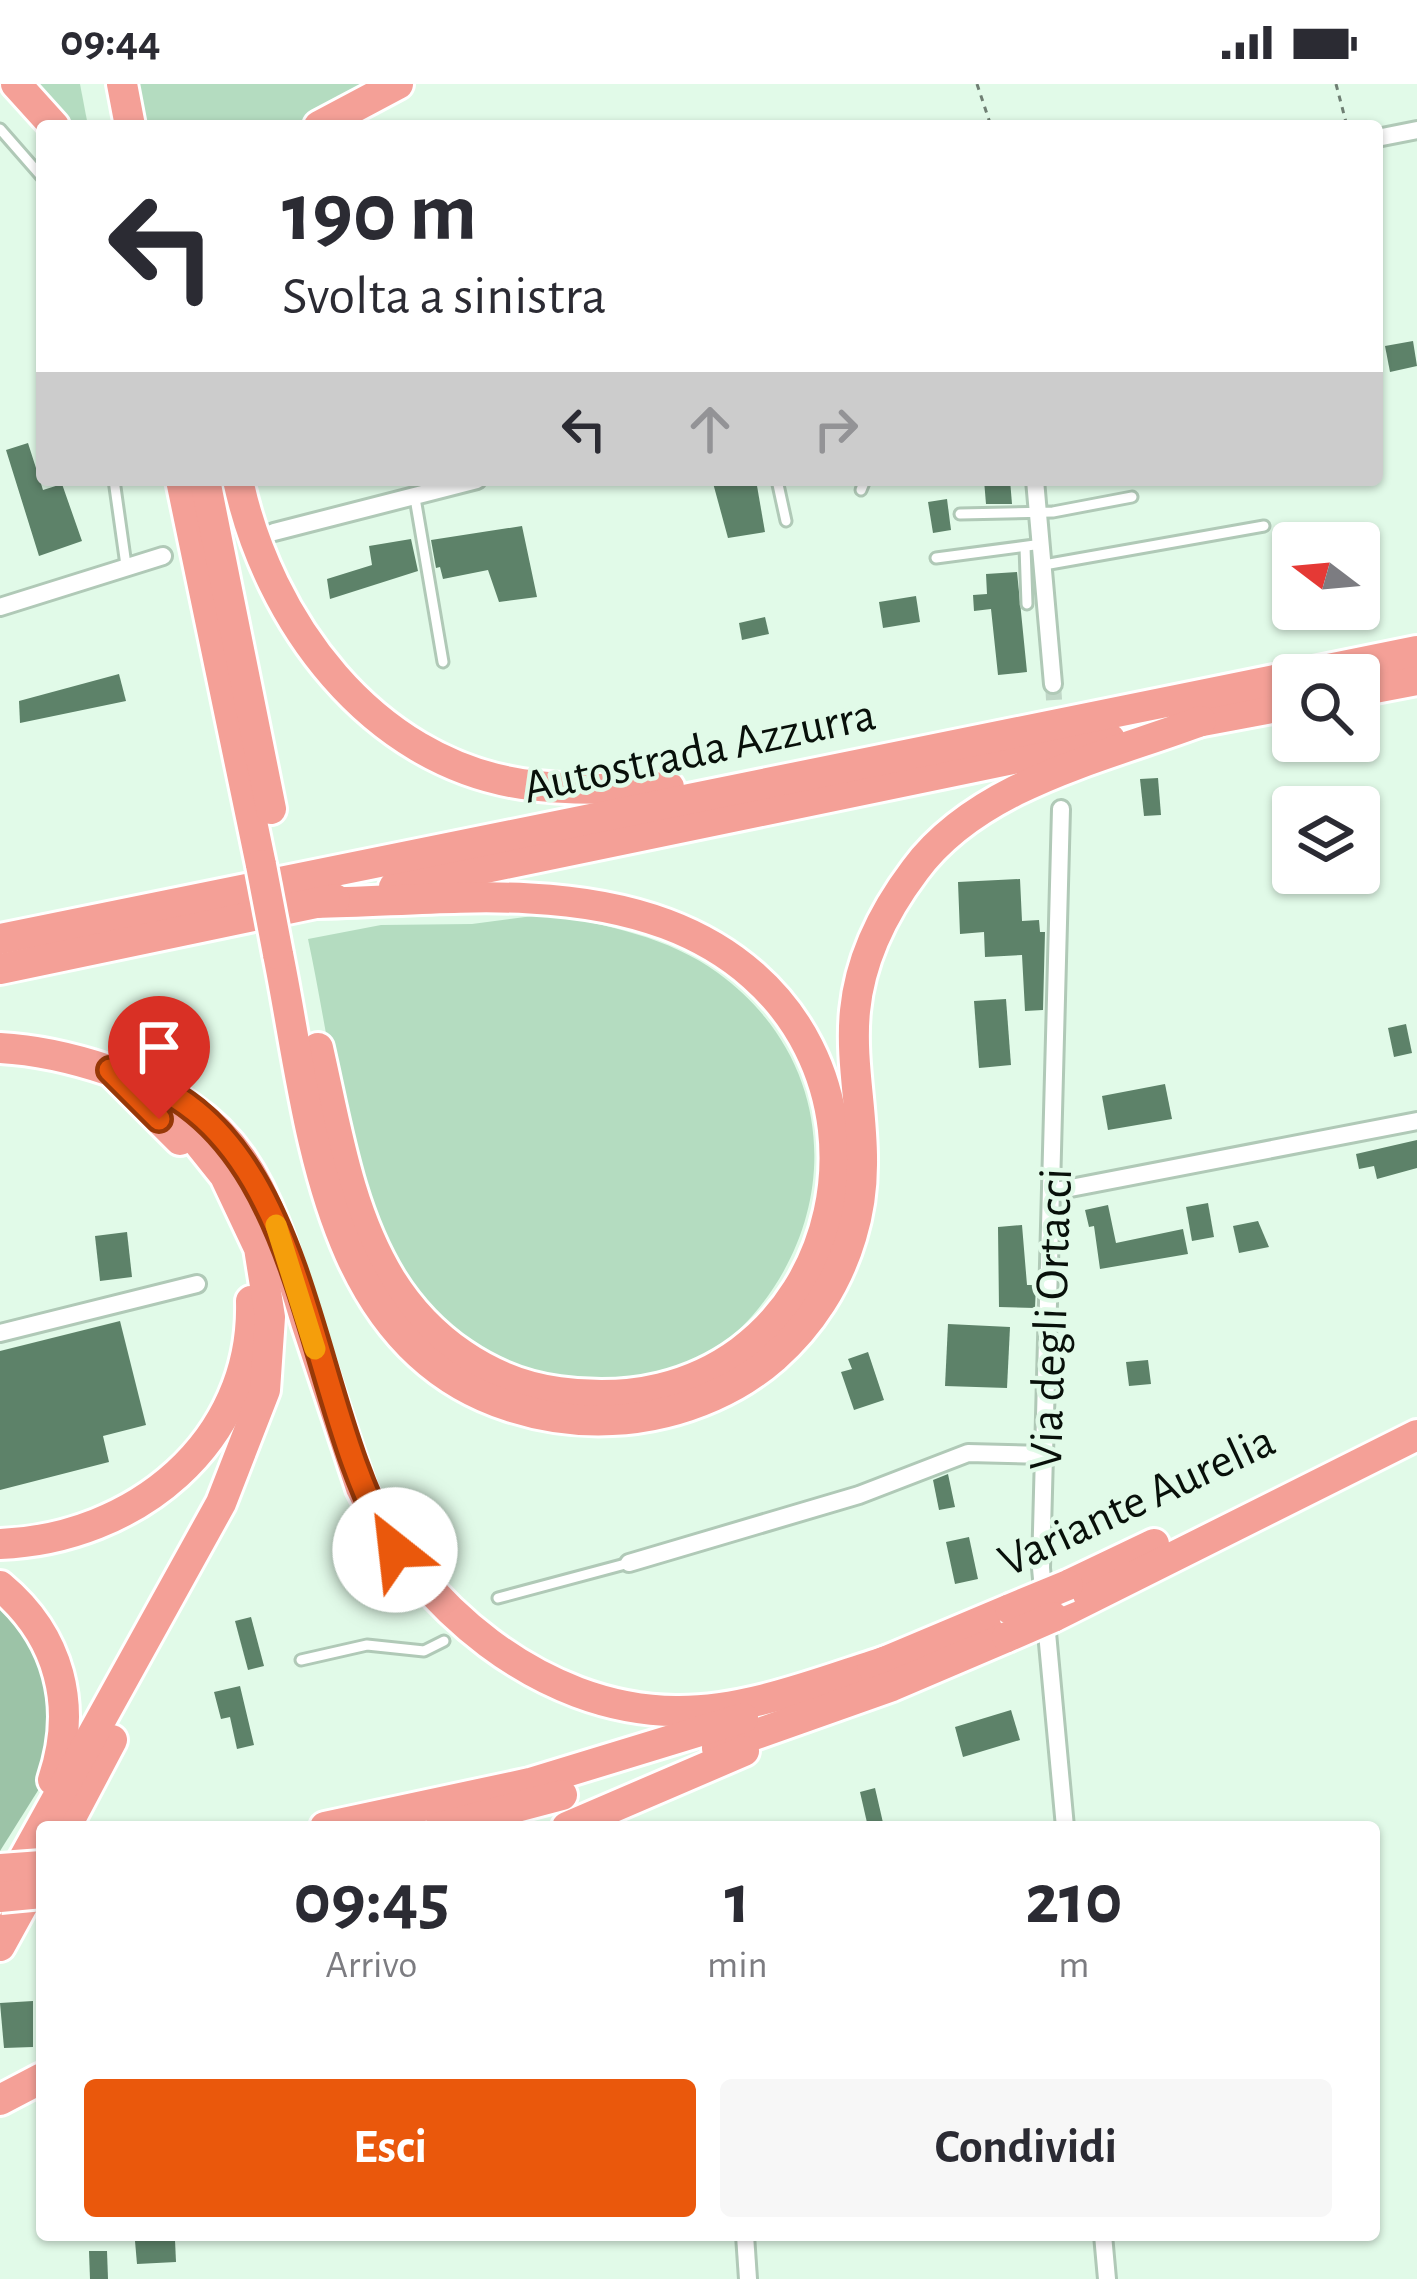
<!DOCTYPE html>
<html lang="it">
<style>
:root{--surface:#fff;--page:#f7f7f7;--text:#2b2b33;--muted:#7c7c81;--accent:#ea580c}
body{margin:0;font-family:"Alegreya Sans",sans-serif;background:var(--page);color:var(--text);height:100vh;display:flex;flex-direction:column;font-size:45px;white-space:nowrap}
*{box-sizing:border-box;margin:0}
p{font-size:39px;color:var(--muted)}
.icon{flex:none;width:66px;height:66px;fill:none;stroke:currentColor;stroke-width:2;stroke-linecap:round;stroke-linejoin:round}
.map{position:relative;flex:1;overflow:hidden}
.sheet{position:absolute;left:36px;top:1737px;width:1344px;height:420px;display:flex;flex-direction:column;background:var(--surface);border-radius:12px;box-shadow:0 3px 9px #0004}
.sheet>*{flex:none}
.guide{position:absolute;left:36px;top:36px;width:1347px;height:366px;border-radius:12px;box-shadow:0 3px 9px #0004;background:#fff;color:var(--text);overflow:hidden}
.needle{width:78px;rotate:286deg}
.controls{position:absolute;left:1272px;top:438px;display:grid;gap:24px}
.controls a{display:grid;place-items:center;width:108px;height:108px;border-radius:12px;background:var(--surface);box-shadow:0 3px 9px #0004;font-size:60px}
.pin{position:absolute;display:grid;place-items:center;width:102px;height:102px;color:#fff;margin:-123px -51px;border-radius:50% 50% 50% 0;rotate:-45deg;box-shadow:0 0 12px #0007}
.pin .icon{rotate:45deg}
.me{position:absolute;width:132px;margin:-66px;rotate:331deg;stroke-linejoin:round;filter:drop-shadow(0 0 9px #0008)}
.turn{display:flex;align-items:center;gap:42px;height:252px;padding:0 48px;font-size:54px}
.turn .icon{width:156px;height:156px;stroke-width:2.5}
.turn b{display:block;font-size:84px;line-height:102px}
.lanes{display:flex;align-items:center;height:114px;padding:0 48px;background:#0003;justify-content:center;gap:60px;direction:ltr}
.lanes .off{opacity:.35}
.eta{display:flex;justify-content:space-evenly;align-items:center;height:204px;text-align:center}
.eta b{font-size:72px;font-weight:600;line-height:84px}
.action{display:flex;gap:24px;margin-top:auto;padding:24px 48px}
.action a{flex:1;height:138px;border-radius:12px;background:var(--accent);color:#fff;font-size:48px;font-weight:600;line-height:138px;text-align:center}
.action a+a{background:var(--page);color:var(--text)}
.status{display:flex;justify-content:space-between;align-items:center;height:84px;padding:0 60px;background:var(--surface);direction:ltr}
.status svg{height:33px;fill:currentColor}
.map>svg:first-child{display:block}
.green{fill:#b4dcc0}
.forest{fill:#9cc3a7}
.building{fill:#5d8269}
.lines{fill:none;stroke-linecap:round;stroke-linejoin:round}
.street-tunnel{stroke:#c0d7c7;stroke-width:16;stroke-dasharray:16 8;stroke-linecap:butt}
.lane-casing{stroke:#b0c9b7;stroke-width:15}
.street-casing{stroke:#b0c9b7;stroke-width:22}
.highway-casing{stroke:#fff;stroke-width:36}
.path{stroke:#6f7f73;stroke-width:3;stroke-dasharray:6 6;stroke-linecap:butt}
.lane{stroke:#fff;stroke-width:9}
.street{stroke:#fff;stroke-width:16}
.highway{stroke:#f4a097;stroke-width:30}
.highway-bridge-casing{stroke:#fff;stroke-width:36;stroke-linecap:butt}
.highway-bridge{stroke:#f4a097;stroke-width:30}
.route-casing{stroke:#983908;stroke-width:30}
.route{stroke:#ea580c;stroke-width:21}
.slow{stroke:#f59e0b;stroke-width:21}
.labels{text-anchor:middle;stroke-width:9;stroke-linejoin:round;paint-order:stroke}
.street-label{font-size:48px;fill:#08100a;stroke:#e1fae8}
</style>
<div class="status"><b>09:44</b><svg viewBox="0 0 49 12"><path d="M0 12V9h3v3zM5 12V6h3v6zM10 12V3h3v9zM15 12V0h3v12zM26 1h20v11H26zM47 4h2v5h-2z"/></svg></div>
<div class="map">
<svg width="1417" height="2195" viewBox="0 0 1417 2195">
<rect width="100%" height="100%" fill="#e1fae8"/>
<g class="green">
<path d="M28 0H80L88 42H61Z"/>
<path d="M138 0H365L300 42H146Z"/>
<path d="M548 830C606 841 669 853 718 889 835 974 844 1125 753 1231 727 1260 688 1290 648 1299 625 1304 591 1296 567 1294 501 1288 440 1250 404 1194 344 1103 331 961 308 855L381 841 472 840Z"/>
</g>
<path class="forest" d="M0 1521 19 1535 45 1574 54 1681 0 1767Z"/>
<g class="building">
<path d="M1413 257 1417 282 1390 288 1385 262Z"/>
<path d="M28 359 43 406 62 400 82 457 39 472 6 366Z"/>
<path d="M756 396 765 448 728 454 713 399Z"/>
<path d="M984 396H1010L1012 420H986Z"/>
<path d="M947 415 951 446 933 449 928 418Z"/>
<path d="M522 442 537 513 499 518 488 486 443 495 440 483 436 484 431 456Z"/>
<path d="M411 455 418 487 330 515 327 495 372 481 369 462Z"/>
<path d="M1017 488 1027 588 998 591 991 525 974 527 973 511 987 510 986 490Z"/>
<path d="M916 512 920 538 883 544 879 518Z"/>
<path d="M765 533 769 550 742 556 739 539Z"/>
<path d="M119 590 126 617 20 639 19 617Z"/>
<path d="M1158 694 1161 731 1144 732 1140 695Z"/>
<path d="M1020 795 1022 837 1039 836 1040 848H1045L1043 926 1025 927 1022 871 985 873 984 848 960 850 958 798Z"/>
<path d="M1006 915 1011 981 979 984 974 917Z"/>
<path d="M1406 940 1412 969 1394 973 1388 944Z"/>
<path d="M1165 1000 1172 1035 1108 1046 1102 1012Z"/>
<path d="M1417 1056V1084L1377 1095 1374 1082 1359 1085 1356 1070Z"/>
<path d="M1208 1119 1214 1153 1192 1157 1186 1123Z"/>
<path d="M1108 1121 1116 1159 1183 1145 1188 1170 1100 1185 1094 1142 1089 1143 1085 1126Z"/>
<path d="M1258 1137 1269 1163 1239 1169 1233 1142Z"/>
<path d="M1022 1141 1027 1201H1036L1035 1224 999 1223 998 1143Z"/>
<path d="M127 1148 132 1193 100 1197 95 1152Z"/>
<path d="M120 1237 146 1341 103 1352 109 1378 0 1406V1267Z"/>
<path d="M948 1240 1010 1243 1007 1304 945 1302Z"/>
<path d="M868 1268 884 1316 854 1326 841 1288 852 1285 848 1275Z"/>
<path d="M1148 1276 1151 1300 1129 1302 1126 1278Z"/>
<path d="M948 1390 955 1423 939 1426 933 1396Z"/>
<path d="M969 1453 978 1495 955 1500 946 1458Z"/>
<path d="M251 1533 264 1582 248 1586 235 1537Z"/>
<path d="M240 1602 254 1661 237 1665 230 1633 221 1635 214 1608Z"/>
<path d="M1011 1626 1020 1656 963 1673 955 1643Z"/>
<path d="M875 1704 884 1743H868L860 1708Z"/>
<path d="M33 1917V1963L4 1964 0 1919Z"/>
<path d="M175 2156 176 2178 137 2180 135 2157Z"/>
<path d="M89 2167H107L108 2195H90Z"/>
</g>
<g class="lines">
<path class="street-tunnel" d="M1053 600 1056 646"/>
<g class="lane-casing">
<g id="lane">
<path d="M0 45 42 93"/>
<path d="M114 396 126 481"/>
<path d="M777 396 786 437"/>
<path d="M861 406 865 396"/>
<path d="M415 414 443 578"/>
<path d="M960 430 1053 428 1132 413"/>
<path d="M1025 463 1027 520"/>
<path d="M936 474 1042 460"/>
<path d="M1044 481 1264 442"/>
<path d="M498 1514 629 1479"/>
<path d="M301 1576 367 1561 424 1567 444 1557"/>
</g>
</g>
<g class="street-casing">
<g id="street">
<path d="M1377 54 1417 46"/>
<path d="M1035 396 1053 600"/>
<path d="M274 448 477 396"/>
<path d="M0 523 163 472"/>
<path d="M1061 725 1041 1484 1065 1743"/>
<path d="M1055 1107 1417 1037"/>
<path d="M0 1249 197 1200"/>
<path d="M629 1479 859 1411 968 1369 1045 1371"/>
<path d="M745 2151 748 2195"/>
<path d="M1103 2151 1107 2195"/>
</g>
</g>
<g class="highway-casing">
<g id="highway">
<path d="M16 0 54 42"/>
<path d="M122 0 130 42"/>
<path d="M319 42 398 0"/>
<path d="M181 396 261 781"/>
<path d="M205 396 271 725"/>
<path d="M238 396C268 537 371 677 522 700 571 707 620 705 669 703"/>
<path d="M1359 607 1417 596"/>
<path d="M1181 641 1293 620"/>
<path d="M394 803 1110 655"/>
<path d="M316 819C431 817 556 799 666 840 944 944 857 1350 559 1308 489 1299 428 1255 391 1196 348 1126 336 1043 318 964"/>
<path d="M0 855 1417 567"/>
<path d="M278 870C311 1032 322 1262 509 1322 576 1344 648 1341 713 1312 803 1273 862 1178 862 1081 863 1029 850 978 855 927 860 875 884 827 915 786 979 699 1106 673 1201 637"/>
<path d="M0 885 335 815"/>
<path d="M0 964C38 966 72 974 108 986 248 1029 267 1110 306 1238 324 1293 343 1349 361 1404 418 1521 540 1626 676 1627 748 1628 823 1597 890 1576"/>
<path d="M112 988 180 1056"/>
<path d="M0 1460C134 1455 255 1359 251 1217"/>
<path d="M1068 1501 1154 1460"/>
<path d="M0 1502C60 1552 78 1622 53 1696"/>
<path d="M1053 1533 1417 1351"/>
<path d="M872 1583 1010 1525"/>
<path d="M717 1664 892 1602 1007 1553"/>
<path d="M66 1743 112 1656"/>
<path d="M325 1743 530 1699 743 1634"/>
<path d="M440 1743 562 1711"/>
<path d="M567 1743 744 1667"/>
<path d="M8 1803 221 1419 265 1306 270 1233 259 1164 225 1092 173 1027"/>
<path d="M0 1862 38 1793"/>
<path d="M0 2016 42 1994"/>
</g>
</g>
<g class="path">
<path d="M977 0 991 42"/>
<path d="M1336 0 1347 42"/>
</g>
<use href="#lane" class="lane"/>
<use href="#street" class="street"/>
<use href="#highway" class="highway"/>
<g class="highway-bridge-casing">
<g id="highway-bridge">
<path d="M261 781 278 870"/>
<path d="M1010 1525 1068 1501"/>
<path d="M1007 1553 1053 1533"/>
<path d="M0 1785 42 1782"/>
<path d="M0 1813 42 1809"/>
</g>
</g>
<use href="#highway-bridge" class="highway-bridge"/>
</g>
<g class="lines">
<g class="route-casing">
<path id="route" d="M159 1035 110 986C316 1033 300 1317 395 1466"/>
</g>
<use href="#route" class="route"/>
<path class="slow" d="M276 1141 315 1265"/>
</g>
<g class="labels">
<g class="street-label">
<text transform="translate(699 665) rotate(-12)" y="17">Autostrada Azzurra</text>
<text transform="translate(1049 1235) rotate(-88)" y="17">Via degli Ortacci</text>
<text transform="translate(1136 1415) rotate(-25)" y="17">Variante Aurelia</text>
</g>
</g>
</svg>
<div class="controls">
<a><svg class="needle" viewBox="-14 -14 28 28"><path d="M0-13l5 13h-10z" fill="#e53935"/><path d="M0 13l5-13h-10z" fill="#7c7c81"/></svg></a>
<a><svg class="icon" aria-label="search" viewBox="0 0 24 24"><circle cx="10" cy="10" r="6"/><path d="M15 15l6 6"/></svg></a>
<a><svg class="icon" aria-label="layers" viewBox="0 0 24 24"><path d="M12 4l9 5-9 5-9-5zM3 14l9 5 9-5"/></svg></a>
</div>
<div class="pin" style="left:159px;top:1035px;background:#d93025"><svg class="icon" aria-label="arrive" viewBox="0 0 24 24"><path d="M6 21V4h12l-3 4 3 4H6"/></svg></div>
<svg class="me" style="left:395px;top:1466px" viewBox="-20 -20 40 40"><circle r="19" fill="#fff"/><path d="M0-13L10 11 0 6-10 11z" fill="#ea580c"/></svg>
<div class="guide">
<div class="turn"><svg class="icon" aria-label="left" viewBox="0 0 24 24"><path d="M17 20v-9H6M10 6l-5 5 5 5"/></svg><div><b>190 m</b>Svolta a sinistra</div></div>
<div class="lanes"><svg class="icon" aria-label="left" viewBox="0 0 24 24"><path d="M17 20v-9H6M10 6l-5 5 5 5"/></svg><svg class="icon off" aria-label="ahead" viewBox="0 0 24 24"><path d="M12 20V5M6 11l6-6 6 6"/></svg><svg class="icon off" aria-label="right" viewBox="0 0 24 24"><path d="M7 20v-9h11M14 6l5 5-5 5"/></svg></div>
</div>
<section class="sheet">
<div class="eta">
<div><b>09:45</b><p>Arrivo</p></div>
<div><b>1</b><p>min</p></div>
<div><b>210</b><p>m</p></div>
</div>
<div class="action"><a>Esci</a><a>Condividi</a></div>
</section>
</div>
